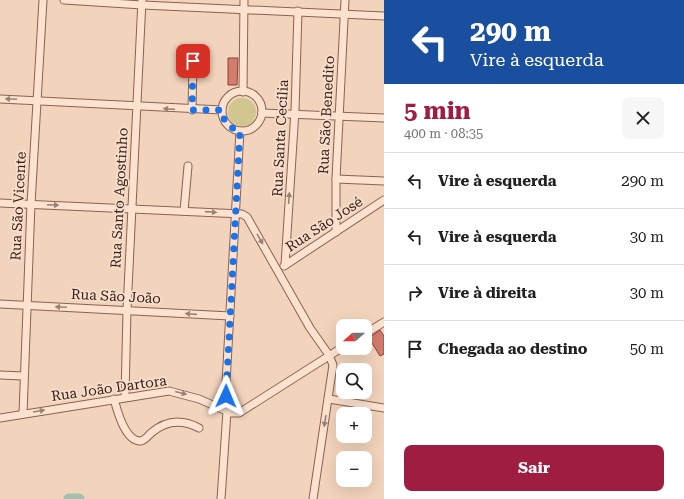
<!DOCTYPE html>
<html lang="pt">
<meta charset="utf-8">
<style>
:root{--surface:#fff;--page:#f6f6f6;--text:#202124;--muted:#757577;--line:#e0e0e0;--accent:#a01d42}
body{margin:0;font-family:"Roboto Serif",serif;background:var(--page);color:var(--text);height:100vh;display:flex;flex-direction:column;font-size:15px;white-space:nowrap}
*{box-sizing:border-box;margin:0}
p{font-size:13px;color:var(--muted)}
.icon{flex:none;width:22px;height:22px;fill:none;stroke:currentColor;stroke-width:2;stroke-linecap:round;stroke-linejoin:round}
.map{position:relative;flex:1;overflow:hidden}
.sheet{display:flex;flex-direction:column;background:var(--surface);width:300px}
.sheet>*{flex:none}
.guide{background:#1a4fa0;color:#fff;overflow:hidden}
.needle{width:26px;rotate:249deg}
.buttons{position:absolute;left:336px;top:319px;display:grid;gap:8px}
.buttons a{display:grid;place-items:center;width:36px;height:36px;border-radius:8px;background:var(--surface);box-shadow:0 4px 16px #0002;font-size:20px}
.pin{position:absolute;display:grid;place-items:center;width:34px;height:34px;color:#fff;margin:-17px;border-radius:8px;box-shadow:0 2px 6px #0006}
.me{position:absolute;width:44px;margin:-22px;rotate:1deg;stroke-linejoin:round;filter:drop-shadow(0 0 3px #0008)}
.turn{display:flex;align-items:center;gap:14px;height:84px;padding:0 20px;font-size:18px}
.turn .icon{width:52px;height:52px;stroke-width:2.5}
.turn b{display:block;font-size:28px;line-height:34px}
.round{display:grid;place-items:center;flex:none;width:42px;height:42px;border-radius:8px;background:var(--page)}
.headline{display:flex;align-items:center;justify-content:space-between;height:68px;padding:0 20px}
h1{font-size:24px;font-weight:700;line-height:30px;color:var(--accent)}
.primary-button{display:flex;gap:8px;margin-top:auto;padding:8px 20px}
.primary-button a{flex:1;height:46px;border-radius:8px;background:var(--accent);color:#fff;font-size:16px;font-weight:700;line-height:46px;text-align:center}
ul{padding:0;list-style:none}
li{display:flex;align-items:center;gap:12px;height:56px;padding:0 20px;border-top:1px solid var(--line)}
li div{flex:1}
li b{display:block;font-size:15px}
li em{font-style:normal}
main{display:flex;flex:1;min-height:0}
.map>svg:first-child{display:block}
.green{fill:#d1c78e}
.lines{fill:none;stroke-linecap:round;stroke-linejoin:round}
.river{stroke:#a0c2af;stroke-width:11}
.building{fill:#d57b6c;stroke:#8d4136}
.minor-casing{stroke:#8b6253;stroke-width:9}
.minor{stroke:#fce2cf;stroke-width:7}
.oneway{fill:#9a8174}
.route{stroke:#1a73e8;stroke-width:7;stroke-dasharray:0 12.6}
.labels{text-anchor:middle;stroke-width:3.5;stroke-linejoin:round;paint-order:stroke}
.street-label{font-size:14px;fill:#38201a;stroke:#f9dfcb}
</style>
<main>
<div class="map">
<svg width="384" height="499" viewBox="0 0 384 499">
<rect width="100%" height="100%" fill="#f2d3bb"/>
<circle class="green" cx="242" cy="112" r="14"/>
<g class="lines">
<path class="river" d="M69 499H79"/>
</g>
<g class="building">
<path d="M228 58H238L237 85H228Z"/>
<path d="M380 330 384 336V354L380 356 369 338Z"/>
</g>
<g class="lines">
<g class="minor-casing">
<g id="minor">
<path d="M64 0 142 5 384 16"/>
<circle cx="242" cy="111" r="20"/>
<path d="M243 92 244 0"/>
<path d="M0 99 222 110"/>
<path d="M192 110 193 61"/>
<path d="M262 113 384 118"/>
<path d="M336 179 384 181"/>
<path d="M0 203 242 214 247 217 310 328 329 355 333 365 313 499"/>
<path d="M184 211 188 166"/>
<path d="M336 232V179L345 0"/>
<path d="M285 265 295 111 298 11"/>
<path d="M284 266 384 200"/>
<path d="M0 304 230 316"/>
<path d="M365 334 384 322"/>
<path d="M0 375 23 376"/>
<path d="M125 397 127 310 142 0"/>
<path d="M114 399C117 410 125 442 141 441 145 440 148 436 151 433 166 420 182 419 199 428"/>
<path d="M329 399 384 408"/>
<path d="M23 414 31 204 43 0"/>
<path d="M0 418 169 391 199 399 231 413H239L343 347"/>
<path d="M221 499 227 411 226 383 240 131"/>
</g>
</g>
<use href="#minor" class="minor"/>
</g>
<defs><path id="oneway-solid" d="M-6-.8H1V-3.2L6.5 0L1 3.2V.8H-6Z"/></defs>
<g class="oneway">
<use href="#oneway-solid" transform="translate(11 99) rotate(-177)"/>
<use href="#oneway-solid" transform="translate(169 109) rotate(-176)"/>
<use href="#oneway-solid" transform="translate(289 198) rotate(-86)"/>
<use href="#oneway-solid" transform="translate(53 205) rotate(2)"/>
<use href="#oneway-solid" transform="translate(211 212) rotate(4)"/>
<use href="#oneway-solid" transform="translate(260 239) rotate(60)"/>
<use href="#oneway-solid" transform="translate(61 307) rotate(-177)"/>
<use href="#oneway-solid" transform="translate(191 314) rotate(-176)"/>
<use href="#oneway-solid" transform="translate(181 393) rotate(14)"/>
<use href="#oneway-solid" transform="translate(39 411) rotate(-10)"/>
<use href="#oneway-solid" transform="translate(325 421) rotate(99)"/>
</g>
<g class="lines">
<path class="route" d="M193 61 192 110H222C223 122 229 128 240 131L226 396"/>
</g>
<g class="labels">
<g class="street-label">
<text transform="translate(326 115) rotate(-87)" y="5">Rua São Benedito</text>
<text transform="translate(280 138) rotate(-87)" y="5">Rua Santa Cecília</text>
<text transform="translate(119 198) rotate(-87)" y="5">Rua Santo Agostinho</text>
<text transform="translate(18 206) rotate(-87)" y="5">Rua São Vicente</text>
<text transform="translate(324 224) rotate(-33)" y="5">Rua São José</text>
<text transform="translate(116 296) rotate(3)" y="5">Rua São João</text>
<text transform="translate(109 388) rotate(-8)" y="5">Rua João Dartora</text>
</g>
</g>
</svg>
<div class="buttons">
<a><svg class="needle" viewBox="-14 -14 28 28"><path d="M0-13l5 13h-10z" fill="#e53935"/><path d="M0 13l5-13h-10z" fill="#757577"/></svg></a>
<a><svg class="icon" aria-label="search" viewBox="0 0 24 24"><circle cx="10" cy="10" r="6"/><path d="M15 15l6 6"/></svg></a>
<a>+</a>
<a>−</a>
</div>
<div class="pin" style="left:193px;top:61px;background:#d93025"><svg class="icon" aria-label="arrive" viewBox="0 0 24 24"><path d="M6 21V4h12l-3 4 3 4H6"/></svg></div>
<svg class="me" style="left:226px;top:396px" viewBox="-20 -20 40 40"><path d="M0-17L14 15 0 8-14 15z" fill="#1a73e8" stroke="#fff" stroke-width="4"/></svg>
</div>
<section class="sheet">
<div class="guide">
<div class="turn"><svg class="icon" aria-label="left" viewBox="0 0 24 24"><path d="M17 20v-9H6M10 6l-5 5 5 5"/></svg><div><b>290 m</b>Vire à esquerda</div></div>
</div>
<div class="headline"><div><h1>5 min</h1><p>400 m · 08:35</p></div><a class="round"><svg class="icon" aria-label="close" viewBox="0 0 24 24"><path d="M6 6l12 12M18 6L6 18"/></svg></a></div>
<ul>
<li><svg class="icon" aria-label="left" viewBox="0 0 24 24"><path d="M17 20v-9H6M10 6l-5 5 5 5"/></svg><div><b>Vire à esquerda</b></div><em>290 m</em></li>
<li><svg class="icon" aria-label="left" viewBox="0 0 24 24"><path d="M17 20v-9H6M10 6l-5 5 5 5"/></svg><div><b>Vire à esquerda</b></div><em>30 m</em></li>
<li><svg class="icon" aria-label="right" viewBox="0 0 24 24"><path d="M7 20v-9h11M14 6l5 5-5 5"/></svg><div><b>Vire à direita</b></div><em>30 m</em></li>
<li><svg class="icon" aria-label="arrive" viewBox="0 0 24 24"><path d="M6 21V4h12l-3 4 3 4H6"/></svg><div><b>Chegada ao destino</b></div><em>50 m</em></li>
</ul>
<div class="primary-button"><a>Sair</a></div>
</section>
</main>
